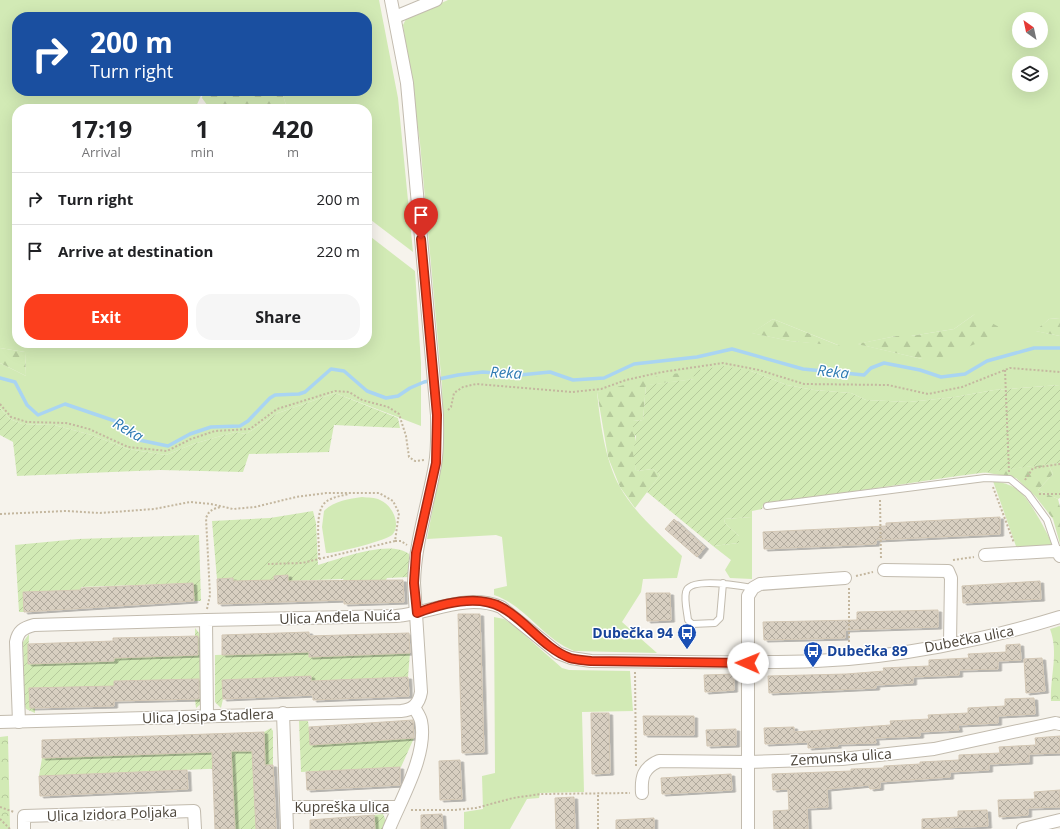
<!DOCTYPE html>
<meta charset="utf-8">
<style>
:root{--surface:#fff;--page:#f6f6f6;--text:#202124;--muted:#757577;--line:#e0e0e0;--accent:#fc3f1d}
body{margin:0;font-family:"Open Sans",sans-serif;background:var(--page);color:var(--text);height:100vh;display:flex;flex-direction:column;font-size:15px;white-space:nowrap}
*{box-sizing:border-box;margin:0}
p{font-size:13px;color:var(--muted)}
.icon{flex:none;width:22px;height:22px;fill:none;stroke:currentColor;stroke-width:2;stroke-linecap:round;stroke-linejoin:round}
.map{position:relative;flex:1;overflow:hidden}
.drawer{position:absolute;left:12px;top:104px;width:360px;height:244px;display:flex;flex-direction:column;background:var(--surface);border-radius:16px;box-shadow:0 4px 16px #0002}
.drawer>*{flex:none}
.banner{position:absolute;left:12px;top:12px;width:360px;height:84px;border-radius:16px;box-shadow:0 4px 16px #0002;background:#1a4fa0;color:#fff;overflow:hidden}
.needle{width:26px;rotate:327deg}
.buttons{position:absolute;left:1012px;top:12px;display:grid;gap:8px}
.buttons a{display:grid;place-items:center;width:36px;height:36px;border-radius:50%;background:var(--surface);box-shadow:0 4px 16px #0002;font-size:20px}
.pin{position:absolute;display:grid;place-items:center;width:34px;height:34px;color:#fff;margin:-41px -17px;border-radius:50% 50% 50% 0;rotate:-45deg;box-shadow:0 0 4px #0007}
.pin .icon{rotate:45deg}
.me{position:absolute;width:44px;margin:-22px;rotate:271deg;stroke-linejoin:round;filter:drop-shadow(0 0 3px #0008)}
.turn{display:flex;align-items:center;gap:14px;height:84px;padding:0 12px;font-size:18px}
.turn .icon{width:52px;height:52px;stroke-width:2.5}
.turn b{display:block;font-size:28px;line-height:34px}
.eta{display:flex;justify-content:space-evenly;align-items:center;height:68px;text-align:center}
.eta b{font-size:24px;font-weight:700;line-height:28px}
.button{display:flex;gap:8px;margin-top:auto;padding:8px 12px}
.button a{flex:1;height:46px;border-radius:16px;background:var(--accent);color:#fff;font-size:16px;font-weight:700;line-height:46px;text-align:center}
.button a+a{background:var(--page);color:var(--text)}
ul{padding:0;list-style:none}
li{display:flex;align-items:center;gap:12px;height:52px;padding:0 12px;border-top:1px solid var(--line)}
li div{flex:1}
li b{display:block;font-size:15px}
li em{font-style:normal}
.map>svg:first-child{display:block}
.grass{fill:#d2eab5;fill-rule:evenodd}
.forest{fill:url(#forest-firs)}
.park{fill:url(#park-crowns)}
.garden{fill:url(#garden-furrows)}
.lines{fill:none;stroke-linecap:round;stroke-linejoin:round}
.stream{stroke:#a9d4f2;stroke-width:3.5}
.building{fill:url(#building-cross-hatch);stroke:#d3c7b4;filter:url(#shadow)}
.lane-casing{stroke:#c2bbae;stroke-width:8}
.street-casing{stroke:#c2bbae;stroke-width:14}
.path{stroke:#c4b79f;stroke-width:2;stroke-dasharray:2 2;stroke-linecap:butt}
.lane{stroke:#fff;stroke-width:6}
.street{stroke:#fff;stroke-width:12}
.route-casing{stroke:#a42913;stroke-width:10}
.route{stroke:#fc3f1d;stroke-width:7}
.labels{text-anchor:middle;stroke-width:3;stroke-linejoin:round;paint-order:stroke}
.street-label{font-size:14px;fill:#4b4439;stroke:#fff}
.transit-label{font-size:14px;font-weight:bold;fill:#164399;stroke:#fff;text-anchor:end}
.water-label{font-size:15px;font-style:italic;fill:#2e7ab2;stroke:#fff}
</style>
<div class="map">
<svg width="1060" height="829" viewBox="0 0 1060 829">
<defs>
<pattern id="forest-firs" width="22" height="20" patternUnits="userSpaceOnUse"><rect width="22" height="20" fill="#d2eab5"/><path d="M5 1l3.5 6h-7zM16 11l3.5 6h-7z" fill="#b6ca9c"/></pattern>
<pattern id="park-crowns" width="20" height="18" patternUnits="userSpaceOnUse"><rect width="20" height="18" fill="#d2eab5"/><path d="M2 6a3 3 0 1 1 6 0M12 15a3 3 0 1 1 6 0" fill="none" stroke="#b6ca9c"/></pattern>
<pattern id="garden-furrows" width="10" height="10" patternUnits="userSpaceOnUse"><rect width="10" height="10" fill="#d2eab5"/><path d="M-1 1l2-2M0 10L10 0M9 11l2-2" fill="none" stroke="#b6ca9c"/></pattern>
<pattern id="building-cross-hatch" width="8" height="8" patternUnits="userSpaceOnUse"><rect width="8" height="8" fill="#d8cfc1"/><path d="M0 0l8 8M0 8l8-8" fill="none" stroke="#b1aa9e"/></pattern>
<filter id="shadow"><feDropShadow dx="3.5" dy="2" stdDeviation="0" flood-color="#0004"/></filter>
</defs>
<rect width="100%" height="100%" fill="#f6f3ec"/>
<g class="grass">
<path d="M0 0H379L398 98 413 252 367 217V109H287L282 91H367V17H17V91H203L195 109H17V343H367V234L415 271 421 363V426L335 393 278 413 246 434 235 432 193 444 166 455 128 449 92 435 54 425 22 424 10 419 0 408V363L26 376 25 352 0 348Z"/>
<path d="M448 0H1060V318L1049 319 1036 331 1060 336V385L994 390 955 397 909 402 866 400 851 393 814 390 787 385 751 371 597 392C600 421 605 461 620 487 635 514 661 535 682 556L677 578 643 579 641 592 622 622 657 653 574 651C543 639 526 606 494 595V589L507 586 502 537 496 535 427 539 442 459 443 430 442 386 420 143 403 25 406 19ZM1019 19H1041V41H1019ZM1019 63H1041V85H1019ZM975 314 937 359H922L858 344 896 336H911L954 329ZM773 319 838 345 790 341 752 333Z"/>
<path d="M1060 463V498L1058 499 1038 490 1053 474 1048 464Z"/>
<path d="M993 481C1001 482 1009 484 1017 489 1029 497 1047 533 1054 547L1017 549Z"/>
<path d="M362 497C368 498 375 497 380 500 392 505 401 523 393 534 389 540 334 554 326 553L322 527 324 511C333 501 349 499 362 497Z"/>
<path d="M752 517V579L730 578 725 570 731 560 713 546 739 543V536L725 523 724 519Z"/>
<path d="M494 617 504 619 513 625 562 668 569 670 630 671 633 711 582 712 584 792 540 793 539 798 527 799 510 829H464V812L483 809 482 776 495 773Z"/>
</g>
<g class="forest">
<path d="M203 91H282L287 109H210L202 98Z"/>
<path d="M975 314 999 327 988 339 937 359H922L857 344 896 336H911L954 329Z"/>
<path d="M1060 318V336L1035 331 1049 319Z"/>
<path d="M773 319 840 346 790 341 751 333Z"/>
<path d="M0 348 25 352 26 376 0 363Z"/>
<path d="M693 371 694 379 646 385 643 420 633 421C637 438 634 454 636 471L653 469 660 475 635 508 620 487 608 457 597 392 659 376Z"/>
<path d="M1048 464 1053 474 1038 490 1058 499 1060 507V544L1053 519 1036 497 1016 478 983 472Z"/>
</g>
<g class="park">
<path d="M1060 626V711V701H1051C1050 676 1059 653 1050 629Z"/>
<path d="M8 736 10 829H0V737Z"/>
</g>
<g class="garden">
<path d="M723 366 751 371 787 385 814 390 851 393 866 400 909 402 955 397 994 390 1060 385V463C961 474 862 491 763 505L762 509 752 511V517L724 519 725 523 739 536V543L713 546 647 492 660 475 653 469 636 471 633 453 636 436 633 433V421L643 420 646 385 694 379 693 371Z"/>
<path d="M335 393 398 418 400 428 334 425 329 452 249 454 243 472 160 470 17 476 13 442 0 435V408L10 419 22 424 54 425 92 435 128 449 166 455 193 444 235 432 246 434 278 413Z"/>
<path d="M313 511 316 523 318 565C340 559 389 539 409 554V577L387 578 386 580 344 581 343 579 288 581V575L275 576 274 580 233 582V578L217 579 212 521 270 518Z"/>
<path d="M199 535 201 601H194L193 583 81 587V590L23 592 24 612H19L15 545 78 539Z"/>
<path d="M195 628 201 635 202 703 196 708 195 699H200L199 679 114 681V686L30 688V707H35V713L26 709 24 704 23 642 29 634 28 664 114 661V658L198 655V636H195Z"/>
<path d="M309 652V657L410 653 408 677 311 681V676L223 680V699L221 708 215 702V655Z"/>
<path d="M299 721H308L311 745 414 738 401 767 301 772Z"/>
<path d="M271 728 273 731V765L253 766 256 829H235L231 768 39 776 42 758 264 750V732Z"/>
<path d="M383 814 386 821 384 829H375L374 815Z"/>
</g>
<g class="lines">
<path class="stream" d="M0 378 15 382 27 405 38 415 65 404 115 421 139 440 168 446 190 434 211 427 240 426 248 421 270 398 275 395 299 394 305 392 331 369 344 371 367 391 386 398 398 396 410 388 424 382 458 375 483 372 520 375 550 372 573 380 604 378 634 364 697 357 732 349 803 369 864 375 871 368 884 363 920 370 941 377 965 374 987 361 1034 348H1060"/>
</g>
<g class="building">
<path d="M1000 517V534L876 540V544L764 549 763 532 886 526V523Z"/>
<path d="M674 519 705 547 697 557 665 529Z"/>
<path d="M288 575V581L403 580 404 602 344 604V600L218 604 217 579 233 578V581L274 580V576Z"/>
<path d="M1040 581 1041 599 963 603 962 586Z"/>
<path d="M193 583 194 601 24 612 23 592 81 590V588Z"/>
<path d="M646 593H670L671 620 647 621Z"/>
<path d="M938 610V627L845 630V638L764 640 763 622 857 620V612Z"/>
<path d="M458 614H480L484 752 462 753Z"/>
<path d="M309 632V636L409 633 410 653 309 657V652L222 655V635Z"/>
<path d="M198 636V655L114 658V661L28 664V644L113 641V638Z"/>
<path d="M1020 644 1021 660 998 661V669L959 670V675L913 677V683L876 685V688L769 693 768 676 846 674 884 671 883 668 929 666V660L969 658 968 654 1006 652V645Z"/>
<path d="M1042 658 1045 691 1026 693 1024 659Z"/>
<path d="M734 674V690L705 692 704 675Z"/>
<path d="M311 676V681L408 677 409 696 313 700V695L223 699 222 680Z"/>
<path d="M199 679V699L114 701V706L30 708 29 688 114 686V681Z"/>
<path d="M1034 698 1035 714 998 716V723L958 725 959 730 920 732V736L875 738 876 743 837 744 838 746 808 748V742L765 744 764 728 794 727V732L891 725 890 721 929 719 928 715 968 713V708L1005 706V699Z"/>
<path d="M591 713H609L610 773 592 774Z"/>
<path d="M643 716H694V735H644Z"/>
<path d="M413 720 414 738 310 745 309 727Z"/>
<path d="M736 729V745L707 746 706 730Z"/>
<path d="M264 732 265 765H273L276 829H256L252 751H231L235 829H215L212 752 42 758V740Z"/>
<path d="M1060 736V753L1029 754V762L989 764V770L950 772V777L880 782V788L870 789 869 785 827 789 828 807 807 808 808 829H774L773 811 789 810 788 789 773 790 772 774 851 771V769L884 768V766L920 764V762L959 760V755L1000 753 999 747 1036 745 1035 738Z"/>
<path d="M460 760 462 799 440 800 439 761Z"/>
<path d="M400 767V785L307 790 306 772Z"/>
<path d="M187 770 188 789 40 796 39 776Z"/>
<path d="M731 774 732 790 662 794 661 778Z"/>
<path d="M1060 790V807L1028 808V815L999 817 998 800 1035 799 1034 792Z"/>
<path d="M574 797 575 829H556L555 798Z"/>
<path d="M987 810 988 826 922 829V819L958 817V811Z"/>
<path d="M442 814 443 829H421V815Z"/>
<path d="M374 815 375 829H310V820Z"/>
<path d="M654 818V829H616V820Z"/>
</g>
<g class="lines">
<g class="lane-casing">
<g id="lane">
<path d="M767 506 985 478 1010 479 1028 494 1047 520 1058 552"/>
<path d="M723 583 720 618 715 623 692 624 688 620C687 611 684 600 686 592 689 576 742 586 753 588"/>
</g>
</g>
<g class="street-casing">
<g id="street">
<path d="M395 17 436 0"/>
<path d="M985 555 1053 551 1058 552 1060 556"/>
<path d="M884 570 948 571 951 578 950 643"/>
<path d="M283 713 287 829"/>
<path d="M207 716 206 620 396 616C432 613 465 593 501 607L558 653 571 658 591 661C666 661 741 664 816 661 894 658 986 640 1060 617"/>
<path d="M0 722 401 711C413 710 419 704 421 692L414 583C415 542 428 505 435 465 438 449 437 431 437 415L407 83 391 0"/>
<path d="M19 722 16 642C18 631 23 628 34 625L206 620"/>
<path d="M642 793C641 777 643 768 659 761L748 762 842 759 934 749 1055 723 1060 724"/>
<path d="M287 807H398"/>
<path d="M24 829V816L194 811 195 829"/>
<path d="M389 829C401 799 428 754 421 721 420 716 416 711 414 707"/>
<path d="M748 829V596L753 588 760 584 845 578"/>
<path d="M1023 829 1060 820"/>
</g>
</g>
<g class="path">
<path d="M1005 370 1009 472"/>
<path d="M0 404 11 417 27 422 66 423 89 429 128 447 167 451 191 439 215 431 250 429 277 409 335 391 349 392 362 400 388 407 399 414 406 436 409 457 415 461 425 460"/>
<path d="M448 410 451 407 454 393 463 387 476 384 572 392 601 389 626 380 662 372 723 363 759 370 804 384 888 385 928 394 962 387 1010 368 1060 372"/>
<path d="M1025 480 1033 468 1060 464"/>
<path d="M993 487 1014 543"/>
<path d="M1039 494H1060"/>
<path d="M880 500 881 559"/>
<path d="M0 514 66 511 100 513 154 509 190 502 211 504 233 509 255 507 296 497 326 493H379L393 501 399 513 395 541 302 563 268 564"/>
<path d="M395 541H401L407 545"/>
<path d="M319 559C320 544 313 510 327 501 333 497 341 496 348 494"/>
<path d="M953 560 974 557"/>
<path d="M856 576 873 572"/>
<path d="M849 588V647"/>
<path d="M207 609 210 595 206 518C209 510 213 509 221 507"/>
<path d="M635 672 636 766"/>
<path d="M0 807 14 812"/>
<path d="M411 810H454L476 808 513 798 541 794 630 793"/>
<path d="M0 819 10 829"/>
<path d="M598 829V793"/>
</g>
<use href="#lane" class="lane"/>
<use href="#street" class="street"/>
</g>
<g class="lines">
<g class="route-casing">
<path id="route" d="M421 239 437 415 436 463 416 553 414 583 417 613C441 604 476 594 501 607 526 620 543 648 570 658 576 660 584 660 591 661L748 663"/>
</g>
<use href="#route" class="route"/>
</g>
<defs>
<g id="bus-pin" transform="scale(1)"><path d="M0 17L-7.5 6A9.5 9.5 0 1 1 7.5 6Z" fill="#1a4fb4" stroke="#fff"/><path d="M-5-6H5V4H4V6H2V4H-2V6H-4V4H-5ZM-3.5-4V0h7V-4ZM-3.5 1.2v1.5H-2V1.2ZM2 1.2v1.5H3.5V1.2Z" fill="#fff"/></g>
</defs>
<g fill-rule="evenodd">
<use href="#bus-pin" x="687" y="633"/>
<use href="#bus-pin" x="813" y="651"/>
</g>
<g class="labels">
<g class="street-label">
<text transform="translate(340 617) rotate(-2)" y="5">Ulica Anđela Nuića</text>
<text transform="translate(969 639) rotate(-11)" y="5">Dubečka ulica</text>
<text transform="translate(208 716) rotate(-2)" y="5">Ulica Josipa Stadlera</text>
<text transform="translate(841 757) rotate(-4)" y="5">Zemunska ulica</text>
<text x="342" y="812">Kupreška ulica</text>
<text transform="translate(112 814) rotate(-2)" y="5">Ulica Izidora Poljaka</text>
</g>
<g class="transit-label">
<text x="673" y="638">Dubečka 94</text>
<text x="827" y="656" text-anchor="start">Dubečka 89</text>
</g>
<g class="water-label">
<text transform="translate(833 372) rotate(6)" y="5">Reka</text>
<text transform="translate(506 373) rotate(3)" y="5">Reka</text>
<text transform="translate(128 430) rotate(30)" y="5">Reka</text>
</g>
</g>
</svg>
<div class="buttons">
<a><svg class="needle" viewBox="-14 -14 28 28"><path d="M0-13l5 13h-10z" fill="#e53935"/><path d="M0 13l5-13h-10z" fill="#757577"/></svg></a>
<a><svg class="icon" aria-label="layers" viewBox="0 0 24 24"><path d="M12 4l9 5-9 5-9-5zM3 14l9 5 9-5"/></svg></a>
</div>
<div class="pin" style="left:421px;top:239px;background:#d93025"><svg class="icon" aria-label="arrive" viewBox="0 0 24 24"><path d="M6 21V4h12l-3 4 3 4H6"/></svg></div>
<svg class="me" style="left:748px;top:663px" viewBox="-20 -20 40 40"><circle r="19" fill="#fff"/><path d="M0-13L10 11 0 6-10 11z" fill="#fc3f1d"/></svg>
<div class="banner">
<div class="turn"><svg class="icon" aria-label="right" viewBox="0 0 24 24"><path d="M7 20v-9h11M14 6l5 5-5 5"/></svg><div><b>200 m</b>Turn right</div></div>
</div>
<section class="drawer">
<div class="eta">
<div><b>17:19</b><p>Arrival</p></div>
<div><b>1</b><p>min</p></div>
<div><b>420</b><p>m</p></div>
</div>
<ul>
<li><svg class="icon" aria-label="right" viewBox="0 0 24 24"><path d="M7 20v-9h11M14 6l5 5-5 5"/></svg><div><b>Turn right</b></div><em>200 m</em></li>
<li><svg class="icon" aria-label="arrive" viewBox="0 0 24 24"><path d="M6 21V4h12l-3 4 3 4H6"/></svg><div><b>Arrive at destination</b></div><em>220 m</em></li>
</ul>
<div class="button"><a>Exit</a><a>Share</a></div>
</section>
</div>
